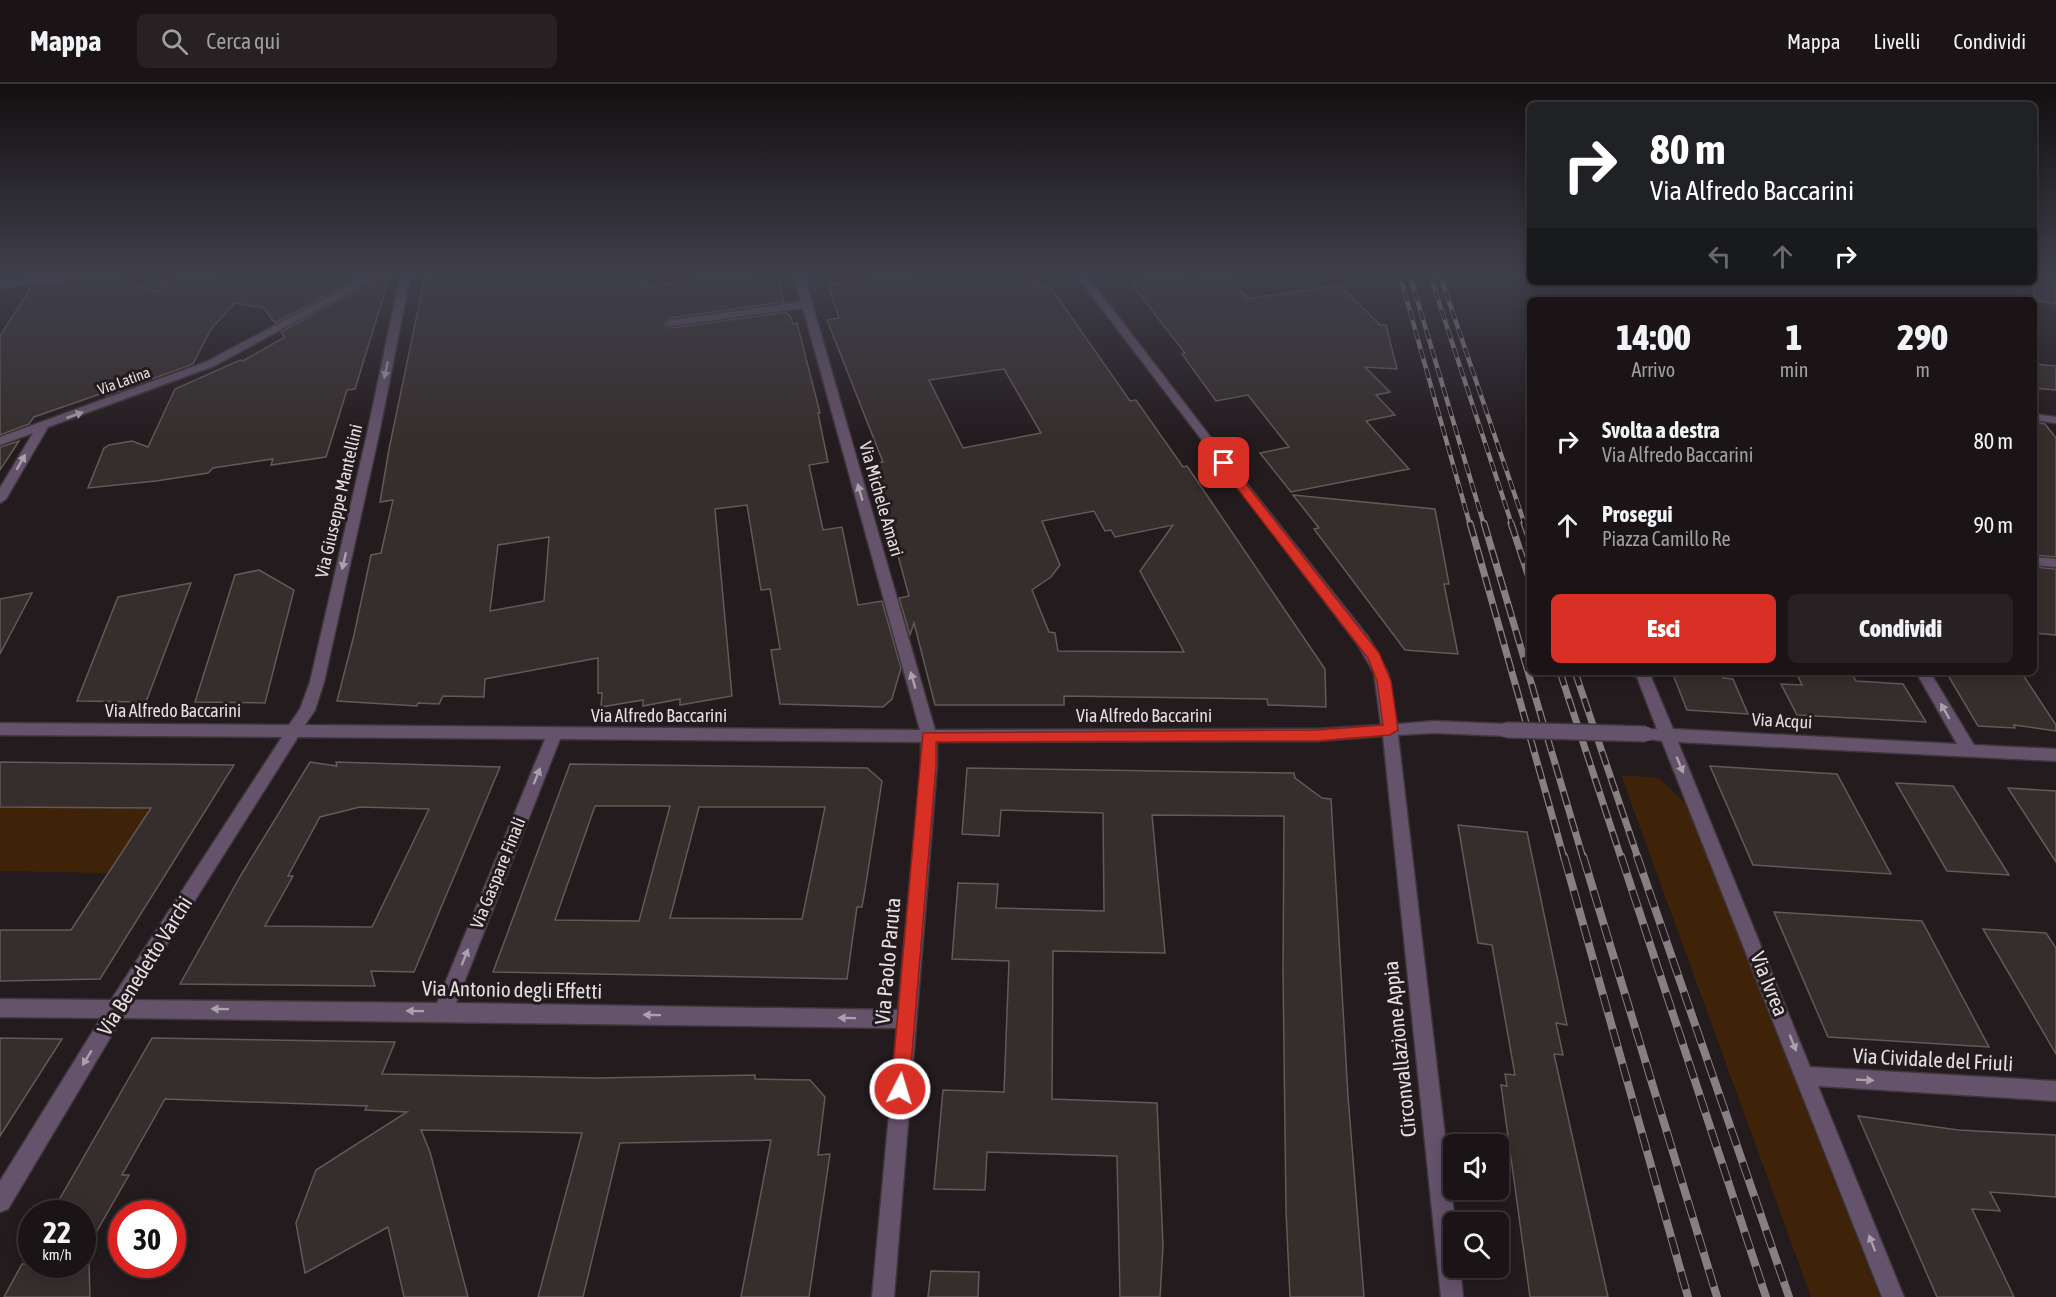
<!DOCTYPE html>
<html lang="it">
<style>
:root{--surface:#1a1416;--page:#272123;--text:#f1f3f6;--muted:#9f9ea1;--line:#383335;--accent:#d93025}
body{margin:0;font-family:"Asap Condensed",sans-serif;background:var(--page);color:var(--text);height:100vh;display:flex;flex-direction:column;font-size:22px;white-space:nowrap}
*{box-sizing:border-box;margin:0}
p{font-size:20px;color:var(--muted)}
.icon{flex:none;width:33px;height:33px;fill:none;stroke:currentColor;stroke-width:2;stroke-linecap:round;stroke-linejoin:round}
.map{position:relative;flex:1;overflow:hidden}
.details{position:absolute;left:1527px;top:213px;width:510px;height:378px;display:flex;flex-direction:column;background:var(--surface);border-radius:9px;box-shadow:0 3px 15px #0003,0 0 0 2px var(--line)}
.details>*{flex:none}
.banner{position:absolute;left:1527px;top:18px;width:510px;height:183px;border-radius:9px;box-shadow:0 3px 15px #0003,0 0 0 2px var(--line);background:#202124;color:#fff;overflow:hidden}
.tools{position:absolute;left:1443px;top:1050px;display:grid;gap:12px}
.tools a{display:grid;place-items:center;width:66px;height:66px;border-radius:9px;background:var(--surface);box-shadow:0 3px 15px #0003,0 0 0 2px var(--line);font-size:30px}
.speed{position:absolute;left:18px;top:1116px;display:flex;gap:12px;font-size:30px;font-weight:700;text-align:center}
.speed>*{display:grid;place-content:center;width:78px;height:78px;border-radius:50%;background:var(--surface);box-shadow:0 3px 15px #0003,0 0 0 2px var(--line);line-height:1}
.speed small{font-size:15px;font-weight:400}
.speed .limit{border:9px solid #d22;background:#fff;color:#111}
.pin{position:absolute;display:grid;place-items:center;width:51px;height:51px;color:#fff;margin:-26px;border-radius:12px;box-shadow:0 3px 9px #0006}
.me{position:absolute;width:66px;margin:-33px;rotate:5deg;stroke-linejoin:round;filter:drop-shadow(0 0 4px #0008)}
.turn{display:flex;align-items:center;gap:21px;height:126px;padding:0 24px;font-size:27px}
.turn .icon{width:78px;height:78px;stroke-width:2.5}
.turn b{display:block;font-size:42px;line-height:51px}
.lanes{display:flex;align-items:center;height:57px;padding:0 24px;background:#0003;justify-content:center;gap:30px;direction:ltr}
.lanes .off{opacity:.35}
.eta{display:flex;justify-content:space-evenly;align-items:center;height:102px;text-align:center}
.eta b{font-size:36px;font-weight:800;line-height:42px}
.action{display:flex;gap:12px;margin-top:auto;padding:12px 24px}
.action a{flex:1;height:69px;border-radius:9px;background:var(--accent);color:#fff;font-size:24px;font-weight:800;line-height:69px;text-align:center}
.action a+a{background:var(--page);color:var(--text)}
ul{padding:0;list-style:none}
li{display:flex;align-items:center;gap:18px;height:84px;padding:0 24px}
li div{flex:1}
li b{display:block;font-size:22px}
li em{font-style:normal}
header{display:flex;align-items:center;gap:36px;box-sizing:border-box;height:84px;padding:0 30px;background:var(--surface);border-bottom:2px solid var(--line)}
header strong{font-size:28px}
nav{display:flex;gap:33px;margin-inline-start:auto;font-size:21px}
.search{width:420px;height:54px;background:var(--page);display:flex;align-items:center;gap:15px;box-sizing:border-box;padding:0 21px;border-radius:9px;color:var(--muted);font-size:22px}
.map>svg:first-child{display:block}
.green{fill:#3e2308}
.building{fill:#362e2c;stroke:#635958;stroke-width:1.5;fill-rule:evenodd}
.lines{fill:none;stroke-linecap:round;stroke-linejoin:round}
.minor-casing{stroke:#3e3639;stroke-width:3}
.minor{fill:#65526b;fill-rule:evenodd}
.rail-far2-casing{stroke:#878082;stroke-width:4.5}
.rail-far1-casing{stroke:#878082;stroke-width:7}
.rail-casing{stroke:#878082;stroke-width:8}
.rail-far2{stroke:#231b1e;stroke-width:3;stroke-dasharray:10;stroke-linecap:butt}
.rail-far1{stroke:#231b1e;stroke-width:4.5;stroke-dasharray:14;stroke-linecap:butt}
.rail{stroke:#231b1e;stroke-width:6;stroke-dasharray:18;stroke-linecap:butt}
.minor-bridge-casing{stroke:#3e3639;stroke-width:18;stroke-linecap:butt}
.minor-bridge{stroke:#65526b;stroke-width:15}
.oneway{fill:#aba0ab}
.route{fill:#d93025;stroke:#8d1f18;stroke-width:1.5}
.labels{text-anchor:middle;stroke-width:6;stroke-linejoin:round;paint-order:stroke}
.far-street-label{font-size:15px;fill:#e4dfe0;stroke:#231b1e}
.street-label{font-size:18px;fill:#e4dfe0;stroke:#231b1e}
.near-street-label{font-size:21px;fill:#e4dfe0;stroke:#231b1e}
</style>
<header>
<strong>Mappa</strong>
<div class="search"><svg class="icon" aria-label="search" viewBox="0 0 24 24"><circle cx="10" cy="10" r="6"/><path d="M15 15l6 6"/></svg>Cerca qui</div>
<nav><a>Mappa</a><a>Livelli</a><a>Condividi</a></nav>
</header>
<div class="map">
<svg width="2056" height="1213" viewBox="0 0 2056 1213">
<rect width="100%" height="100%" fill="#231b1e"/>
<g class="green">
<path d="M1621 691 1659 694 1686 720 1880 1213H1811Z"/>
<path d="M0 723 146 724 148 728 107 789 0 787Z"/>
</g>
<g class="building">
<path d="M224 188H370L275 239 264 224 235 219 211 245 193 280 105 312 103 309 34 333 29 340 0 351V252L32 202 114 192 159 208 164 197Z"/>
<path d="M389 188H391L355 305 347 306 326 373 271 381 273 375 213 384 208 389 156 397 88 404 104 364 109 361 132 357 148 363 175 305 240 276 243 277 285 253 281 248Z"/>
<path d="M426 188H641L642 203 760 188H777L784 218 671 234 664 240 671 244 787 228 788 231H790L793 240 797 239 820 329H818L828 378 809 381 823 446 842 443 858 521 882 517 901 584 892 615 883 623 780 620 771 566 780 565 770 505 761 506 747 421 715 425 732 612 680 621V615L643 622V616L601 623 602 609H598V574L485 595 484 613 443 612 439 620 418 619 417 622 337 617 354 551 371 471 381 469 393 416 380 418 389 365ZM549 453 544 517 490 527 498 461Z"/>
<path d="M925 188H1030L1040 203 1049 201 1130 317 1136 316 1183 383 1187 382 1325 585 1326 623 1268 621 1267 615 1064 612V621H935L914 539 910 551 899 514 909 512 896 464 891 465 881 433 888 432 869 381 883 378 827 236 839 234 828 201ZM1004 285 1041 349 963 364 929 296ZM1094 427 1105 447 1111 446 1115 453 1173 441 1140 487 1184 568 1058 567 1055 549 1049 548 1032 506 1051 493 1060 481 1042 437Z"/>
<path d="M1197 188 1201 193 1225 189 1248 215 1340 201 1380 241H1386L1397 285 1365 283 1390 308 1376 311 1395 331 1366 337 1409 385 1291 408 1260 369 1289 363 1248 311 1216 317 1182 270 1185 269 1130 198Z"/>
<path d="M2034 188H2056V220L2034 216Z"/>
<path d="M2034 280 2056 282V306L2034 304Z"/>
<path d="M2034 338 2045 340 2056 354V473L2034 471Z"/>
<path d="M19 357 0 386V363Z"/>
<path d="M1293 411 1435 425 1449 500H1444L1458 570 1405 566 1314 445 1319 444Z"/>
<path d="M2034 483 2056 485V551L2034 549Z"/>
<path d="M259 486 294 506 265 619 195 618 235 491Z"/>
<path d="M191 499 146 618 77 617 118 513Z"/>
<path d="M32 509 0 570V515Z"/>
<path d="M1672 588H1720L1723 594 1733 595 1748 630 1687 626Z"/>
<path d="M1796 588H1851L1856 597 1903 600 1926 638 1797 631 1781 600 1802 601Z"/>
<path d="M1946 588H2021L2056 641V647L2014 641 2015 644 1978 642Z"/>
<path d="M0 678 234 681 100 895 0 897V846H71L151 724 0 723Z"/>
<path d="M310 678 337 682 336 678 500 683 414 888 371 887 375 902 180 900 241 791ZM360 723 429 725 372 843 265 842 293 792H288L320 733Z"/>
<path d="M570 680 867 684 882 697 865 806 862 823H857L847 895 493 888ZM595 722H670L639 837 555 836ZM699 723H825L802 835 670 834Z"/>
<path d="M1710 682 1837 690 1891 790 1753 781Z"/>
<path d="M967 684 1294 689 1295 694 1322 714 1331 715 1348 1012 1364 1213H1290L1286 1127 1283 887 1284 732 1152 731 1165 869 1053 867 1052 1015 1157 1019 1163 1162 1160 1213H1120L1117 1072 987 1068 985 1106 934 1105 943 1006 1004 1008 1009 877 952 875 958 799 998 800 996 824 1104 827 1103 729 1001 726 999 752 962 750Z"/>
<path d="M1896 699 1953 702 2009 791 1947 787Z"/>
<path d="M2008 704 2056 707V778Z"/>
<path d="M1458 741 1527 748 1567 941 1556 939 1563 971 1554 970 1608 1213H1530L1501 1001 1507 1002 1505 990 1515 991 1492 861 1478 859Z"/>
<path d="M1774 828 1922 837 1989 963 1828 953Z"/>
<path d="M1983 845 2046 849 2056 864V970Z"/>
<path d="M0 954 62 955 0 1052Z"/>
<path d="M152 954 395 958 382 990 597 994 755 991V995L810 996 825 1013 818 1071 830 1070 809 1213H741L771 1056 620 1059 583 1213H538L582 1049 421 1046 430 1068 468 1213H404L388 1143 305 1189 296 1139 316 1086 407 1028 365 1026 367 1022 165 1015 122 1091H129L82 1173V1130H51Z"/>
<path d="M1858 1032 1958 1046 2056 1051V1113L1990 1108 2000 1127 1972 1125 2014 1213H1937Z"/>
<path d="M22 1180H89L90 1213H4Z"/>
<path d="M931 1187 979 1188 978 1213H928Z"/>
</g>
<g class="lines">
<g class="minor-casing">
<g id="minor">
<path d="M86 188H116L111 191 0 204V198Z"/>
<path d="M375 188H387L214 282 48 343 6 415 0 419V404L33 349 0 361V353L206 278Z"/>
<path d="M401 188H411L379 350 324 598 315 626 305 641 920 646 803 224 671 242 666 239 671 236 801 218 793 188H803L935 646 1317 645 1381 641 1374 589 1358 561 1074 188H1084L1228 376 1369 554 1388 589 1397 640 1434 637 1506 640 1511 642 1514 646 1511 650 1506 652 1434 649 1398 651 1455 1138 1454 1184H1460L1463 1213H1441L1383 652 1317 657 937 658V682L894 1213H872L897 944 122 934 8 1125 0 1128V1097L101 934 0 933V915L111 916 282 653 0 651V639L289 641 300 625 310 598 367 350ZM298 653 545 655 437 919 132 916ZM560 655 921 658V682L898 926 456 919Z"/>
<path d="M2034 330 2056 333V339L2034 336Z"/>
<path d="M2034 473 2056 475V483L2034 481Z"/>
<path d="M1635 588H1649L1673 645 1957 660 1916 588H1930L1974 661 2056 665V677L1678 658 1810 983 2056 997V1017L1818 1002 1904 1213H1882L1662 657 1641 654 1638 650 1641 646 1657 645Z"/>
</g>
</g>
<use href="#minor" class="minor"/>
<g class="rail-far2-casing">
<g id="rail-far2">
<path d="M1399 188 1470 441"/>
<path d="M1409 188 1484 441"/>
<path d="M1429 188 1512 441"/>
<path d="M1439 188 1525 441"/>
</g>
</g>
<g class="rail-far1-casing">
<g id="rail-far1">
<path d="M1470 439 1564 774"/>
<path d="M1484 439 1583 774"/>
<path d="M1511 439 1530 497"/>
<path d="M1524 439 1530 456"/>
<path d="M1560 588 1621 774"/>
<path d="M1575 588 1638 774"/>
</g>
</g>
<g class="rail-casing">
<g id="rail">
<path d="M1564 772 1688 1213"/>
<path d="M1583 772 1717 1213"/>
<path d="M1621 772 1766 1213"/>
<path d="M1637 772 1789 1213"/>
</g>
</g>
<use href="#rail-far2" class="rail-far2"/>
<use href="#rail-far1" class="rail-far1"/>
<use href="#rail" class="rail"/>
<g class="minor-bridge-casing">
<path id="minor-bridge" d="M1506 646 1646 650"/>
</g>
<use href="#minor-bridge" class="minor-bridge"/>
</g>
<defs><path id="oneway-solid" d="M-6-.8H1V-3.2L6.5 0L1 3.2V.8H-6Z" transform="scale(1.5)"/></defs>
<g class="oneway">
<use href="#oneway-solid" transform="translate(386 286) rotate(102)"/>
<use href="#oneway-solid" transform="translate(75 331) rotate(-20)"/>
<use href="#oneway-solid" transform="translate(21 378) rotate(-60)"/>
<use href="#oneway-solid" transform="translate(860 408) rotate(-106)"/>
<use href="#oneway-solid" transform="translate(344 477) rotate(103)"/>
<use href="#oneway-solid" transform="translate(913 596) rotate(-106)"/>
<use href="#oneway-solid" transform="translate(1945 627) rotate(-120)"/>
<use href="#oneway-solid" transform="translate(1680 681) rotate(68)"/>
<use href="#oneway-solid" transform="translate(537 692) rotate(-68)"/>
<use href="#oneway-solid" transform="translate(465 873) rotate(-68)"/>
<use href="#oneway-solid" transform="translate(220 925) rotate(-179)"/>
<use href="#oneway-solid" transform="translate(415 927) rotate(-179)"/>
<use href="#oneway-solid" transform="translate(652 931) rotate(-179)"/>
<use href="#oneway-solid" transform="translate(847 934) rotate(-179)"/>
<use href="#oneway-solid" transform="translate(1793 959) rotate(68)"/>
<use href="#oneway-solid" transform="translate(87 974) rotate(121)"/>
<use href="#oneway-solid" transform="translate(1865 996) rotate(3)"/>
<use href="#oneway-solid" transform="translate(1872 1159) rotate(-111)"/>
</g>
<linearGradient id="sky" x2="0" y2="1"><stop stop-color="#130f10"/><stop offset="0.53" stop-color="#3f3f4c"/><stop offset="1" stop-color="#3f3f4c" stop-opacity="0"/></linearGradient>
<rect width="2056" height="358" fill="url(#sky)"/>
<path class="route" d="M1224 376 1228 377 1379 569 1391 597 1398 646 1390 651 1317 657 936 658V682L909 1005 906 1011 900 1014 893 1011 891 1005 923 649 1317 646 1383 641 1377 597 1368 574 1220 382 1219 379Z"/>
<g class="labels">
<g class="far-street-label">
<text transform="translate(124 297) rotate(-20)" y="5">Via Latina</text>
</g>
<g class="street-label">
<text transform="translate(881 415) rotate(74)" y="6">Via Michele Amari</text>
<text transform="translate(339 417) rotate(-77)" y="6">Via Giuseppe Mantellini</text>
<text x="173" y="633">Via Alfredo Baccarini</text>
<text x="659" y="638">Via Alfredo Baccarini</text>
<text x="1144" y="638">Via Alfredo Baccarini</text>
<text transform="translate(1782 637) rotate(3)" y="6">Via Acqui</text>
<text transform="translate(498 789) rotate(-68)" y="6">Via Gaspare Finali</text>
</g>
<g class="near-street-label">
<text transform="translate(888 877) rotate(-85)" y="7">Via Paolo Paruta</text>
<text transform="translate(145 882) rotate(-58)" y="7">Via Benedetto Varchi</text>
<text transform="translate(1769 900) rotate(68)" y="7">Via Ivrea</text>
<text transform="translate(512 906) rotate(1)" y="7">Via Antonio degli Effetti</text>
<text transform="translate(1400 965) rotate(-96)" y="7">Circonvallazione Appia</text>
<text transform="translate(1933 976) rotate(3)" y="7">Via Cividale del Friuli</text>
</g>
</g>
</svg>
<div class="tools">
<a><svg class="icon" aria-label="sound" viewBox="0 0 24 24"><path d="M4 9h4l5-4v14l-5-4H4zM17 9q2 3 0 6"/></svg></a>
<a><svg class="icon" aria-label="search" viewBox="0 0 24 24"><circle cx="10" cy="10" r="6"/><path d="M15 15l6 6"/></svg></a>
</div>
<div class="speed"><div>22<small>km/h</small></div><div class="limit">30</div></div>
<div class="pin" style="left:1224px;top:379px;background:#d93025"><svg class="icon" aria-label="arrive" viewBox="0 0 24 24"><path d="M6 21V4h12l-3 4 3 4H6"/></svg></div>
<svg class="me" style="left:900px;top:1005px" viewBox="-20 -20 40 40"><circle r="17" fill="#d93025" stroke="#fff" stroke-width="3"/><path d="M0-11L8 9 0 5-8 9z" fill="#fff"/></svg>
<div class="banner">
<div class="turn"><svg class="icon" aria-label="right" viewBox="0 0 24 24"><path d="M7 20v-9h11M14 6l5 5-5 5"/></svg><div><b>80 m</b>Via Alfredo Baccarini</div></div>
<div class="lanes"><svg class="icon off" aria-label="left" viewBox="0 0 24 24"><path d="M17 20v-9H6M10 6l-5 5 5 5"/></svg><svg class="icon off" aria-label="ahead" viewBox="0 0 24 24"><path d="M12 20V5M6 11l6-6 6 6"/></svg><svg class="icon" aria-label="right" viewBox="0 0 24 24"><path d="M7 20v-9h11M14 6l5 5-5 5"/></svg></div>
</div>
<section class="details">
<div class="eta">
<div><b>14:00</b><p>Arrivo</p></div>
<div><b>1</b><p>min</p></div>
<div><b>290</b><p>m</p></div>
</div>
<ul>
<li><svg class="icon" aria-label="right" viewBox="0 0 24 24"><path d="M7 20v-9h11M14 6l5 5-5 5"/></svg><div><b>Svolta a destra</b><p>Via Alfredo Baccarini</p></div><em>80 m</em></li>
<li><svg class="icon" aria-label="ahead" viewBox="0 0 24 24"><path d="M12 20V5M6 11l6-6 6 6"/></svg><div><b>Prosegui</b><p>Piazza Camillo Re</p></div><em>90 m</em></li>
</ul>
<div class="action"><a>Esci</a><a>Condividi</a></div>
</section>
</div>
